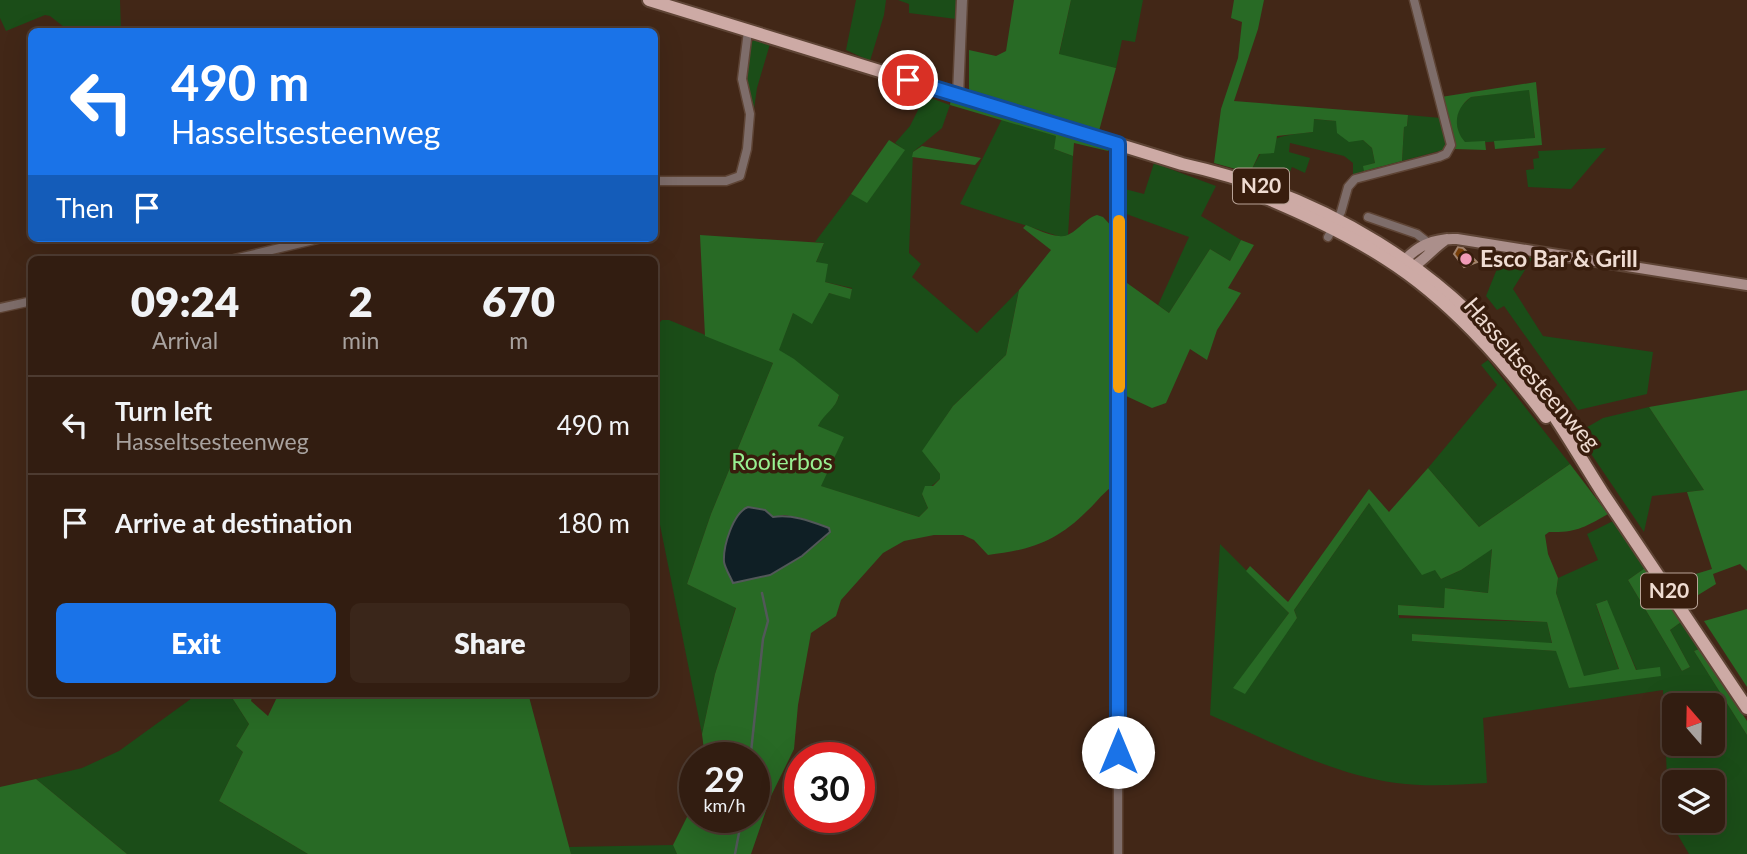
<!DOCTYPE html>
<style>
:root{--surface:#321d11;--page:#3a261a;--text:#f1f3f6;--muted:#a8a29f;--line:#4d3b31;--accent:#1a73e8}
body{margin:0;font-family:Lato,sans-serif;background:var(--page);color:var(--text);height:100vh;display:flex;flex-direction:column;font-size:26px;white-space:nowrap}
*{box-sizing:border-box;margin:0}
p{font-size:23px;color:var(--muted)}
.icon{flex:none;width:38px;height:38px;fill:none;stroke:currentColor;stroke-width:2;stroke-linecap:round;stroke-linejoin:round}
.map{position:relative;flex:1;overflow:hidden}
.details{position:absolute;left:28px;top:256px;width:630px;height:441px;display:flex;flex-direction:column;background:var(--surface);border-radius:10px;box-shadow:0 7px 28px #0002,0 0 0 2px var(--line)}
.details>*{flex:none}
.hud{position:absolute;left:28px;top:28px;width:630px;height:214px;border-radius:10px;box-shadow:0 7px 28px #0002,0 0 0 2px var(--line);background:#1a73e8;color:#fff;overflow:hidden}
.needle{width:46px;rotate:340deg}
.buttons{position:absolute;left:1662px;top:693px;display:grid;gap:14px}
.buttons a{display:grid;place-items:center;width:63px;height:63px;border-radius:10px;background:var(--surface);box-shadow:0 7px 28px #0002,0 0 0 2px var(--line);font-size:35px}
.speed{position:absolute;left:679px;top:742px;display:flex;gap:14px;font-size:35px;font-weight:700;text-align:center}
.speed>*{display:grid;place-content:center;width:91px;height:91px;border-radius:50%;background:var(--surface);box-shadow:0 7px 28px #0002,0 0 0 2px var(--line);line-height:1}
.speed small{font-size:18px;font-weight:400}
.speed .limit{border:10px solid #d22;background:#fff;color:#111}
.pin{position:absolute;display:grid;place-items:center;width:60px;height:60px;color:#fff;margin:-30px;border:4px solid #fff;border-radius:50%;box-shadow:0 2px 7px #0007}
.me{position:absolute;width:77px;margin:-38px;rotate:0deg;stroke-linejoin:round;filter:drop-shadow(0 0 5px #0008)}
.turn{display:flex;align-items:center;gap:24px;height:147px;padding:0 28px;font-size:32px}
.turn .icon{width:91px;height:91px;stroke-width:2.5}
.turn b{display:block;font-size:49px;line-height:60px}
.then{display:flex;align-items:center;height:66px;padding:0 28px;background:#0003;gap:14px;font-size:26px}
.eta{display:flex;justify-content:space-evenly;align-items:center;height:119px;text-align:center}
.eta b{font-size:42px;font-weight:800;line-height:49px}
.button{display:flex;gap:14px;margin-top:auto;padding:14px 28px}
.button a{flex:1;height:80px;border-radius:10px;background:var(--accent);color:#fff;font-size:28px;font-weight:800;line-height:80px;text-align:center}
.button a+a{background:var(--page);color:var(--text)}
ul{padding:0;list-style:none}
li{display:flex;align-items:center;gap:21px;height:98px;padding:0 28px;border-top:2px solid var(--line)}
li div{flex:1}
li b{display:block;font-size:26px}
li em{font-style:normal}
.map>svg:first-child{display:block}
.green{fill:#1b4d18;fill-rule:evenodd}
.forest{fill:#286a25;fill-rule:evenodd}
.water{fill:#0f1f25;stroke:#525859;stroke-width:2}
.lines{fill:none;stroke-linecap:round;stroke-linejoin:round}
.stream{stroke:#525859;stroke-width:2.5}
.building{fill:#763e09;stroke:#a0816b;stroke-width:2}
.minor-casing{stroke:#5e4435;stroke-width:11}
.tertiary-casing{stroke:#5e4435;stroke-width:13}
.secondary-casing{stroke:#5e4435;stroke-width:14}
.primary-casing{stroke:#5e4435;stroke-width:16}
.minor{stroke:#7e6d6a;stroke-width:8}
.tertiary{stroke:#7e6d6a;stroke-width:10}
.secondary{stroke:#ab8f8b;stroke-width:10}
.primary{stroke:#cdaaa5;stroke-width:12}
.route-casing{stroke:#114b97;stroke-width:18}
.route{stroke:#1a73e8;stroke-width:12}
.slow{stroke:#f59e0b;stroke-width:12}
.poi-dot{fill:#f09ab7;stroke:#381d0d;stroke-width:2.5}
.labels{text-anchor:middle;stroke-width:7;stroke-linejoin:round;paint-order:stroke}
.shield{fill:#381d0d;stroke:#b8a397;stroke-width:2}
.shield-label{font-size:21px;font-weight:bold;fill:#efdcd2}
.poi-label{font-size:23px;font-weight:bold;fill:#efdcd2;stroke:#381d0d;text-anchor:start}
.street-label{font-size:23px;fill:#efdcd2;stroke:#381d0d}
.park-label{font-size:23px;fill:#98f091;stroke:#381d0d}
</style>
<div class="map">
<svg width="1747" height="854" viewBox="0 0 1747 854">
<rect width="100%" height="100%" fill="#422717"/>
<g class="green">
<path d="M0 0H120L121 31H69L50 16 45 15 6 31 0 18Z"/>
<path d="M856 0H886L884 15 870 61 846 50Z"/>
<path d="M898 0H956V19L909 13V4Z"/>
<path d="M1071 0H1143L1135 42 1122 40 1116 68 1059 55Z"/>
<path d="M755 40 770 44 757 88 753 116 745 80 750 42Z"/>
<path d="M1529 89 1535 139 1474 143 1464 142 1458 133 1456 120 1459 108 1471 97Z"/>
<path d="M925 96 950 105 942 128 913 152 909 253 921 264 912 277 977 333 1019 290 1006 355 953 406 923 451 940 474V479L922 494 928 508 919 517 820 486C820 470 814 436 819 423 824 411 834 410 839 396L778 351 793 313 829 293 850 298 852 288 825 282 816 262 824 243 815 242 851 194 867 202 904 150 895 143 910 126Z"/>
<path d="M1408 115 1441 118 1447 142 1443 150 1402 161 1404 126H1407Z"/>
<path d="M1002 119 1057 136 1054 149 1073 156 1068 235 1061 237 960 204Z"/>
<path d="M1313 119 1336 121 1355 140H1363L1372 148 1375 163 1364 166V171L1353 175V163L1344 156 1290 143 1289 152 1310 158 1305 173 1292 167 1284 185 1250 173C1268 136 1274 136 1313 132Z"/>
<path d="M1606 148 1571 189 1528 187 1526 170 1534 169 1533 159 1539 158 1538 151Z"/>
<path d="M1154 163 1216 186 1201 216 1241 240 1230 261 1210 249 1169 313 1158 305 1189 237 1121 212V188L1144 194Z"/>
<path d="M1503 254 1533 257 1513 289 1543 336 1653 352 1647 394 1578 410 1504 306 1497 310 1486 296Z"/>
<path d="M662 320H669L773 363 711 514 687 584 736 607 715 674 702 734 655 500 654 328Z"/>
<path d="M1488 360 1570 464 1479 527 1428 468 1497 385 1481 365Z"/>
<path d="M1649 407 1704 490 1652 496 1644 532 1577 433 1603 418Z"/>
<path d="M1369 503 1435 569 1441 579 1461 570 1492 548 1488 593 1446 588 1444 608 1399 605V618L1547 622 1552 644 1413 634V641L1557 651 1570 688 1637 671 1606 600 1596 605 1619 670 1584 677 1556 593 1558 578 1598 560 1587 534 1613 521 1645 568 1628 580 1682 671 1690 667 1670 630 1681 622 1699 649 1694 651 1747 735V854H1689L1669 820 1663 690 1483 718 1487 783C1457 785 1426 787 1396 783 1331 774 1270 741 1210 715L1220 544 1289 613 1234 688 1297 618 1294 610ZM1675 705H1713V744H1675ZM1675 782H1713V821H1675Z"/>
<path d="M199 693H229L249 724 236 746 243 752 219 801 308 854H127L36 779 82 768 119 751Z"/>
<path d="M673 845 677 854H571L568 847Z"/>
</g>
<g class="forest">
<path d="M1014 0H1071L1059 54 1116 68 1099 131 969 93V50L996 56 1006 51Z"/>
<path d="M1234 0H1264L1258 29 1234 101 1408 115 1407 126 1404 127 1402 161 1364 171 1363 166 1375 163 1372 148 1363 140 1349 142 1337 133 1336 121 1314 119 1313 132 1277 136 1274 153 1259 154 1250 173 1214 163 1221 109 1238 58 1242 22 1231 18Z"/>
<path d="M1536 82 1542 145 1495 149 1494 141 1535 138 1529 90 1471 97C1455 108 1452 127 1465 142L1485 141 1486 150 1455 149 1441 97Z"/>
<path d="M951 98 1109 147 1108 151 1074 143 1073 156 1054 149 1056 136 950 105Z"/>
<path d="M889 140 905 150 867 203 851 194Z"/>
<path d="M922 146 981 158 975 165 912 157 913 152Z"/>
<path d="M1097 215 1103 217 1116 231 1115 485C1104 491 1097 502 1087 511 1056 542 1030 550 988 555L974 540 963 535H934L904 541 883 553 841 600 836 616 811 633 798 705 794 749 771 796 751 854H677L673 845 695 801V817H754V758H705L702 734 715 674 736 608 687 584 711 514 773 363 705 336 700 235 824 243 816 262 828 264 825 282 852 289 850 299 829 293 812 324 793 313 779 350 794 359 839 395C836 409 824 413 818 426L844 437 821 486 919 517 928 508 922 494 925 486H933L940 479V474L922 451 953 406 1006 355 1019 290 1051 250 1023 228 1026 225C1036 229 1048 235 1059 236 1073 239 1084 218 1097 215ZM748 507 773 517 784 515 801 518 829 528 826 537 802 556Z"/>
<path d="M1241 240 1254 245 1228 288 1241 293 1217 330 1207 360 1190 349 1166 403 1152 408 1124 395 1121 255 1126 256 1127 283 1169 313 1210 249 1230 261Z"/>
<path d="M1747 390V571L1740 564 1713 574 1716 584 1690 600 1676 580 1712 569 1687 492 1704 490 1649 407Z"/>
<path d="M1570 464 1608 514C1585 527 1576 533 1549 532L1545 535 1548 554 1558 578 1556 593 1584 676 1619 669 1596 604 1607 600 1636 670 1660 667 1661 676 1569 688 1556 651 1412 641V634L1552 643 1547 622 1398 615V605L1444 608 1445 588 1488 593 1492 549 1461 570 1441 579 1435 570 1422 575 1369 503 1294 610 1297 618 1245 694 1233 688 1289 613 1246 571 1250 566 1288 602 1369 489 1389 512 1428 468 1479 527Z"/>
<path d="M1645 568 1681 622 1670 630 1690 667 1682 671 1628 580Z"/>
<path d="M1747 609V687L1704 621Z"/>
<path d="M1699 649 1747 721V735L1694 651Z"/>
<path d="M229 693H253L251 701 268 716 279 693H528L571 854H308L219 801 243 752 236 746 249 724Z"/>
<path d="M36 779 127 854H0V787Z"/>
</g>
<path class="water" d="M748 507 765 510 773 517C792 514 810 521 829 528L830 532 802 556 770 575 733 583C730 576 725 568 724 562 723 546 733 513 748 507Z"/>
<g class="lines">
<g class="stream">
<path d="M753 758 751 752 763 639 768 621 762 593"/>
<path d="M735 854 742 817"/>
</g>
</g>
<path class="building" d="M1458 247 1463 248 1477 262 1464 267 1454 254Z"/>
<g class="lines">
<g class="minor-casing">
<g id="minor">
<path d="M654 181H726L740 176 747 149 750 114 742 79 748 31"/>
<path d="M1368 217 1417 234 1431 245"/>
<path d="M1328 237 1341 212 1348 187 1355 179 1439 157 1446 154 1451 145 1414 0"/>
<path d="M234 259 322 238"/>
<path d="M0 308 32 301"/>
<path d="M1118 854V144"/>
</g>
</g>
<g class="tertiary-casing">
<path id="tertiary" d="M958 95 962 0"/>
</g>
<g class="secondary-casing">
<path id="secondary" d="M1447 239C1431 249 1421 266 1403 271L1405 260C1419 244 1436 238 1457 239L1747 285"/>
</g>
<g class="primary-casing">
<g id="primary">
<path d="M649 0 1182 164C1322 195 1447 269 1533 385 1558 419 1579 456 1602 492 1651 564 1699 636 1747 708"/>
<path d="M1247 190C1295 210 1343 231 1386 259 1449 299 1501 358 1546 417"/>
</g>
</g>
<use href="#minor" class="minor"/>
<use href="#tertiary" class="tertiary"/>
<use href="#secondary" class="secondary"/>
<use href="#primary" class="primary"/>
</g>
<g class="lines">
<g class="route-casing">
<path id="route" d="M908 80 1118 144V752"/>
</g>
<use href="#route" class="route"/>
<path class="slow" d="M1119 221V387"/>
</g>
<circle class="poi-dot" cx="1466" cy="259" r="7"/>
<g class="labels">
<g class="shield">
<rect x="1233" y="168.5" width="56" height="35" rx="5"/>
<rect x="1641" y="573.5" width="56" height="35" rx="5"/>
</g>
<g class="shield-label">
<text x="1261" y="193">N20</text>
<text x="1669" y="598">N20</text>
</g>
<g class="poi-label">
<text x="1480" y="267">Esco Bar &amp; Grill</text>
</g>
<g class="street-label">
<text transform="translate(1532 374) rotate(49)" y="8">Hasseltsesteenweg</text>
</g>
<g class="park-label">
<text x="782" y="470">Rooierbos</text>
</g>
</g>
</svg>
<div class="buttons">
<a><svg class="needle" viewBox="-14 -14 28 28"><path d="M0-13l5 13h-10z" fill="#e53935"/><path d="M0 13l5-13h-10z" fill="#a8a29f"/></svg></a>
<a><svg class="icon" aria-label="layers" viewBox="0 0 24 24"><path d="M12 4l9 5-9 5-9-5zM3 14l9 5 9-5"/></svg></a>
</div>
<div class="speed"><div>29<small>km/h</small></div><div class="limit">30</div></div>
<div class="pin" style="left:908px;top:80px;background:#d93025"><svg class="icon" aria-label="arrive" viewBox="0 0 24 24"><path d="M6 21V4h12l-3 4 3 4H6"/></svg></div>
<svg class="me" style="left:1118px;top:752px" viewBox="-20 -20 40 40"><circle r="19" fill="#fff"/><path d="M0-13L10 11 0 6-10 11z" fill="#1a73e8"/></svg>
<div class="hud">
<div class="turn"><svg class="icon" aria-label="left" viewBox="0 0 24 24"><path d="M17 20v-9H6M10 6l-5 5 5 5"/></svg><div><b>490 m</b>Hasseltsesteenweg</div></div>
<div class="then">Then<svg class="icon" aria-label="arrive" viewBox="0 0 24 24"><path d="M6 21V4h12l-3 4 3 4H6"/></svg></div>
</div>
<section class="details">
<div class="eta">
<div><b>09:24</b><p>Arrival</p></div>
<div><b>2</b><p>min</p></div>
<div><b>670</b><p>m</p></div>
</div>
<ul>
<li><svg class="icon" aria-label="left" viewBox="0 0 24 24"><path d="M17 20v-9H6M10 6l-5 5 5 5"/></svg><div><b>Turn left</b><p>Hasseltsesteenweg</p></div><em>490 m</em></li>
<li><svg class="icon" aria-label="arrive" viewBox="0 0 24 24"><path d="M6 21V4h12l-3 4 3 4H6"/></svg><div><b>Arrive at destination</b></div><em>180 m</em></li>
</ul>
<div class="button"><a>Exit</a><a>Share</a></div>
</section>
</div>
